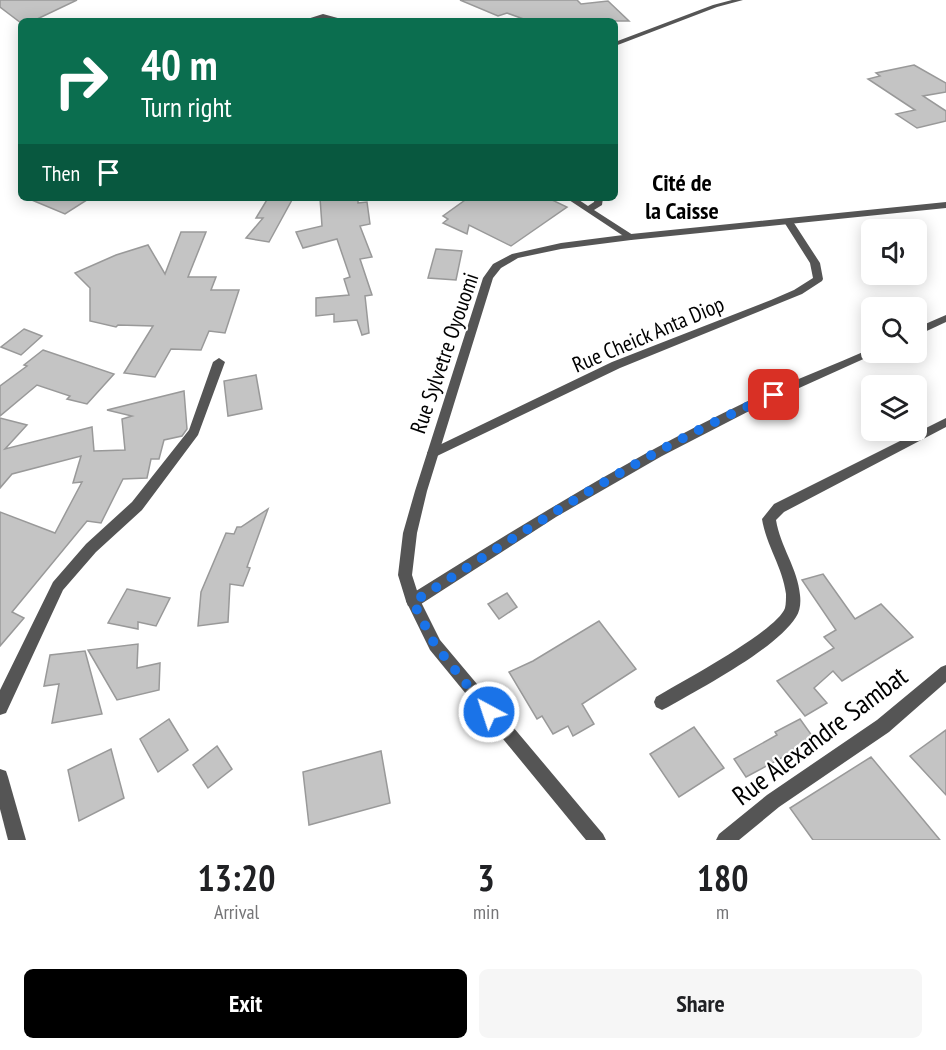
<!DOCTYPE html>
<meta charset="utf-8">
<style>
:root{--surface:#fff;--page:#f6f6f6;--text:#202124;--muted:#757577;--accent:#000}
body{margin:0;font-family:"PT Sans Narrow",sans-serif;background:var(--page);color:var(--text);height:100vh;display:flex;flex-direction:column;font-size:22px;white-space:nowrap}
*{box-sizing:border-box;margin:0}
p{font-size:20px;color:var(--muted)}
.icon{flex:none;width:33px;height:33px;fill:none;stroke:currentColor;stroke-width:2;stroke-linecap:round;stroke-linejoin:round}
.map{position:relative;height:840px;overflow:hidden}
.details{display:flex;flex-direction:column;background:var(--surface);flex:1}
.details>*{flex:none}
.banner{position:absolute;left:18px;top:18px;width:600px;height:183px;border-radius:9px;box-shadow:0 3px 15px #0003;background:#0b6e4f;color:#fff;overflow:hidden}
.fabs{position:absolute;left:861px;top:219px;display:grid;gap:12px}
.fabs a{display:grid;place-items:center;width:66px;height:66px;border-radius:9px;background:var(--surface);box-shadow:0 3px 15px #0003;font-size:30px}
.pin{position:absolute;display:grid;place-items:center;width:51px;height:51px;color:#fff;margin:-26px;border-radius:12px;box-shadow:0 3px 9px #0006}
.me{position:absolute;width:66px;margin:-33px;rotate:320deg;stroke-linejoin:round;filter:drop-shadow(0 0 4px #0008)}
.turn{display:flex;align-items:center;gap:21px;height:126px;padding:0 24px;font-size:27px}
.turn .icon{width:78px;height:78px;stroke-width:2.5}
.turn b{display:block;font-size:42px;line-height:51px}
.then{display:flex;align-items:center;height:57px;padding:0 24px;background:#0003;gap:12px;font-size:22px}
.eta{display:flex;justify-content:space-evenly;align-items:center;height:102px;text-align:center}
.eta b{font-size:36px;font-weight:800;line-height:42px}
.cta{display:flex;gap:12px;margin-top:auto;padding:12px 24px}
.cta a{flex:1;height:69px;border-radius:9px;background:var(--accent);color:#fff;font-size:24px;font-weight:800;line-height:69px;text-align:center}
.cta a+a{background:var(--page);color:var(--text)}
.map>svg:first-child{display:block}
.building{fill:#c4c4c4;stroke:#999;stroke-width:1.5}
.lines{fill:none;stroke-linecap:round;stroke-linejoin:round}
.minor{fill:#555;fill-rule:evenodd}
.tertiary{fill:#555;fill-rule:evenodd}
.route{stroke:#1a73e8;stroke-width:10;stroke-dasharray:0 18}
.labels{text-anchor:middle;stroke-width:4.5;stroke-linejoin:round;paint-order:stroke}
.street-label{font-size:22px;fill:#000;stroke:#fff}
.far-district-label{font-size:24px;font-weight:bold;fill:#000;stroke:#fff}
.near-street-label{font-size:27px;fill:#000;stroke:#fff}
</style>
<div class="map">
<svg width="946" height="840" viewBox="0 0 946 840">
<rect width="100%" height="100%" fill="#fff"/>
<g class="building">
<path d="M0 0H77L33 21 21 23 0 7Z"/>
<path d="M460 0H577L581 4 608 1 629 21H529L507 13 498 16Z"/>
<path d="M914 65 946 83V92L923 96 946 111V121L917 128 896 114 915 110 868 79 880 76 876 73Z"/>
<path d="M27 198H90L65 214Z"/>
<path d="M268 198H293L269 242 246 238 263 218H256Z"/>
<path d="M320 198H358V203L367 202 370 224 360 226 372 257 360 259 372 295 365 296 369 333 362 335 357 320 334 322V314L316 316V298L349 295 344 279 350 277 337 239 303 248 296 232 322 226Z"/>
<path d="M468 198H548L567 207 511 246 469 225 467 234 443 223 448 219 443 216Z"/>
<path d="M181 232H206L188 277H216L211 290H239L225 333 209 331 201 350 171 349 155 377 124 373 153 326 118 325 116 327 90 321V288L75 273 116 255 148 245 165 274Z"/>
<path d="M436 249 462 251 456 280 428 278Z"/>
<path d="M24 329 42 336 21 355 1 347Z"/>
<path d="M43 350 114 374 87 404 67 399 70 396 37 385 0 416V386L27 366 24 365Z"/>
<path d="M256 375 262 409 228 416 224 381Z"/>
<path d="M184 391 187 429 182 436 164 440 159 459H151L147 478 123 479 101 523 87 521 12 612 24 618 0 646V512L55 533 82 482 73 483 81 456 12 474 0 488V418L27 425 5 449 92 427 94 451 125 450 122 419 132 416 107 410Z"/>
<path d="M268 509 247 567 250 568 243 586 230 584 228 622 198 626 201 592 226 533 234 534 237 527H241Z"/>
<path d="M823 574 855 619 881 604 913 637 842 681 833 671 814 688 827 703 805 716 777 681 834 648 824 637 836 630 802 580Z"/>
<path d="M127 589 170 598 156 626 138 622V629L108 623Z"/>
<path d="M507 593 517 607 499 619 488 604Z"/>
<path d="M599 621 636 669 582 704 594 724 573 736 568 726 553 734 542 716 537 719 509 672 533 661Z"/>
<path d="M138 644 137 668 160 663 159 690 117 700 88 650Z"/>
<path d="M85 651 102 714 52 723 59 684 44 686 50 655Z"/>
<path d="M169 719 188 750 158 772 140 739Z"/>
<path d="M800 719 815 740 746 777 734 759 777 735 775 732Z"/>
<path d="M694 727 724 768 679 797 650 754Z"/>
<path d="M946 730V795L910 756Z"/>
<path d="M217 746 232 769 208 788 193 765Z"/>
<path d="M111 749 124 798 79 821 68 770Z"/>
<path d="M381 751 390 803 309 825 303 772Z"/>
<path d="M871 757 940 840H813L790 808Z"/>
</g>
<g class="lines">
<g class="minor">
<path d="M732 0H743L717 7 615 46V42L713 5Z"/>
<path d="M323 14 345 20 346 21 323 18 301 21Z"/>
<path d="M566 198H576L588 206 594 202 595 198H603L602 205 594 210 636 237 631 240 628 239Z"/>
<path d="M789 219 792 220 820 263 823 279 822 281 802 294 620 368 437 456H429L427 453 429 450 612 362 771 300 794 290 813 278 810 263 784 222Z"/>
<path d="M946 315V322L916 336V328Z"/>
<path d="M870 349 872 352H879L757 407 662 456 556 517 418 606 413 607 408 606 406 601 408 596C519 527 630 457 748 401 788 382 830 367 870 349Z"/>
<path d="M219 358 225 362 198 435 142 510 96 552 63 590 6 713 0 715V690L53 582 86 544 132 502 189 430 213 362Z"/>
<path d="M946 418V427L784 512 776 520C780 546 798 569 800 595 801 603 800 611 796 617 776 649 701 688 668 707L662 710 656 707 654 702 656 697C681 682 777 631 785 608 786 604 786 598 786 594 783 568 766 545 762 519L774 504Z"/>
<path d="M946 665V682L889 732 779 807 739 840H716L719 834 767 795 877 720 941 667Z"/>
<path d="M0 769 6 771 8 777 26 840H8L0 809Z"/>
</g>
<path class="tertiary" d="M946 202V208L631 240 561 249 518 258 501 268 493 278 427 491 417 533 412 575 420 600 440 640 603 834 606 840H586L430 650 406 601 398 575 403 533 415 491 483 278 493 264 512 254 561 243 631 234Z"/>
</g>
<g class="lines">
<path class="route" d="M489 712 435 645 413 602C530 528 646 449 774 395"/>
</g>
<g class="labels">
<g class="street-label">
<text transform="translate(648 334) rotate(-23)" y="8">Rue Cheick Anta Diop</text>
<text transform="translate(444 353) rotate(-71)" y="8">Rue Sylvetre Oyouomi</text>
</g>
<g class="far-district-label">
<text x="682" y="191">Cité de<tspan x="682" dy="28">la Caisse</tspan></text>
</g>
<g class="near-street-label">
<text transform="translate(820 736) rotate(-37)" y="9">Rue Alexandre Sambat</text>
</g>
</g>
</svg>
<div class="fabs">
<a><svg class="icon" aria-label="sound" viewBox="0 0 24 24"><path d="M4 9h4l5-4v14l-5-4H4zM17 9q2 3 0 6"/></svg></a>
<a><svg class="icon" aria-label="search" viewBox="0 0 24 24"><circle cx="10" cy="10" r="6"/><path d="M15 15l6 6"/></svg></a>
<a><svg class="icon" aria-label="layers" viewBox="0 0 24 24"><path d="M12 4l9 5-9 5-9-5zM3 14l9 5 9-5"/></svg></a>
</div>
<div class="pin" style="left:774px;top:395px;background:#d93025"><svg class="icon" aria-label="arrive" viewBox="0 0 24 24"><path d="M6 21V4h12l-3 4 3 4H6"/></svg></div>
<svg class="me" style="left:489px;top:712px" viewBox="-20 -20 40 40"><circle r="17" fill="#1a73e8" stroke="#fff" stroke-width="3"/><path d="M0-11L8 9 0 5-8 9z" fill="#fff"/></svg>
<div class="banner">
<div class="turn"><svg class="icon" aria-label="right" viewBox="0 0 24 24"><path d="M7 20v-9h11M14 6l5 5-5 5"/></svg><div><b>40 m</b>Turn right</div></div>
<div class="then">Then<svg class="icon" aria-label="arrive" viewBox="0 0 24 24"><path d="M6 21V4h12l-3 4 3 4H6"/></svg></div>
</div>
</div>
<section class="details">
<div class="eta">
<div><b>13:20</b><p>Arrival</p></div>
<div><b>3</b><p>min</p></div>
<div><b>180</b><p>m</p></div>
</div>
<div class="cta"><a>Exit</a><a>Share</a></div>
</section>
